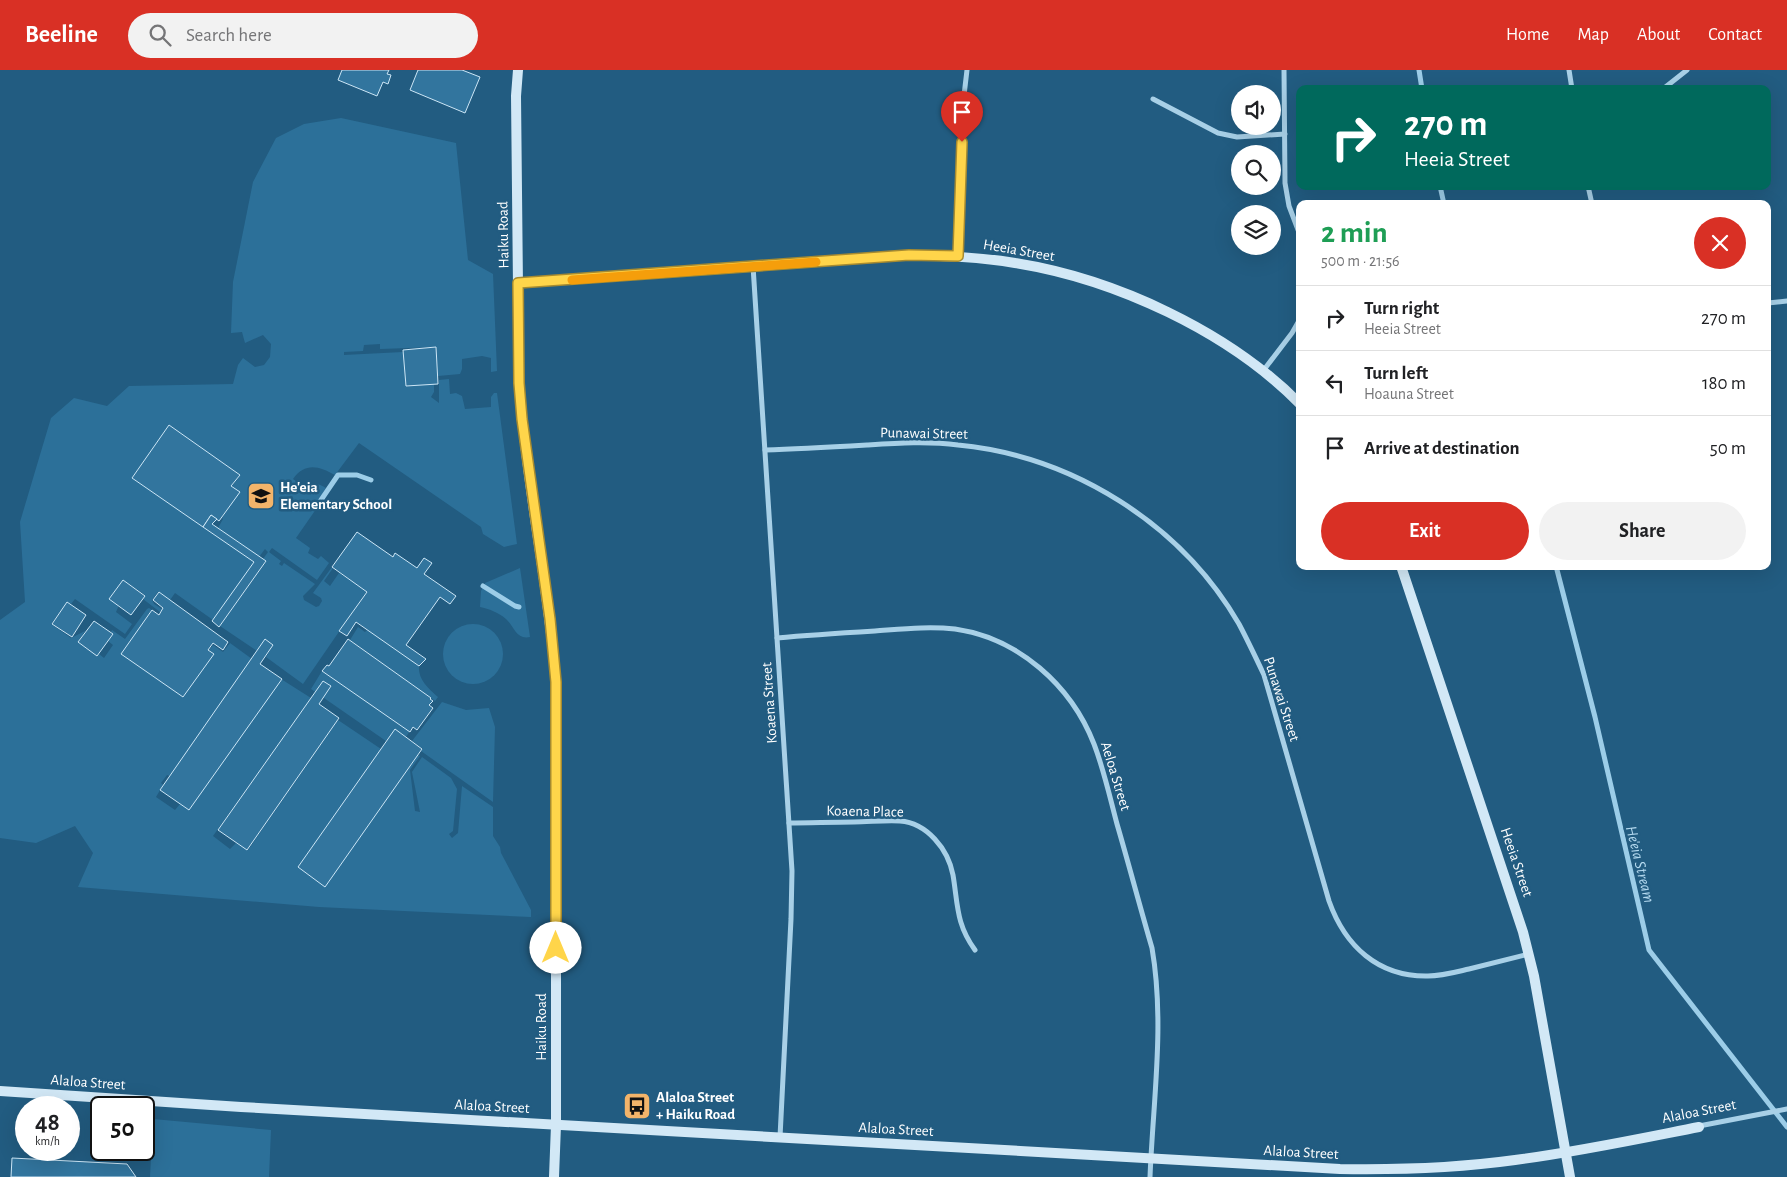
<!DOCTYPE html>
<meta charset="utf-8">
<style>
:root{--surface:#fff;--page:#f2f2f2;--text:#202124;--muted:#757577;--line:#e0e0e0;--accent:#d93025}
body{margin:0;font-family:"Alegreya Sans",sans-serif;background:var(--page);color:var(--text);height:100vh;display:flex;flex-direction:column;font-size:19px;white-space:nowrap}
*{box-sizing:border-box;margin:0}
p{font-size:16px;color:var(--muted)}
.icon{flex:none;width:28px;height:28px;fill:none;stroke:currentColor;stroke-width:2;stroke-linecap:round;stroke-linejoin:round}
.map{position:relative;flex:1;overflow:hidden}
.drawer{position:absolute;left:1296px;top:130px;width:475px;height:370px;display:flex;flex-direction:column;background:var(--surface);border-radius:10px;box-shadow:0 5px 20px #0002}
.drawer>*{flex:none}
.top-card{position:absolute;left:1296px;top:15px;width:475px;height:105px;border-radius:10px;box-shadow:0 5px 20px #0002;background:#00695c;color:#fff;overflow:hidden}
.fabs{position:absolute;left:1231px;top:15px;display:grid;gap:10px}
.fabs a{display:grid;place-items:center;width:50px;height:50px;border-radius:50%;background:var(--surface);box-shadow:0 5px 20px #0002;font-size:25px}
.speed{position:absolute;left:15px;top:1026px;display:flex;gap:10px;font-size:25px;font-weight:700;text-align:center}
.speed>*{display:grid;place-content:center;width:65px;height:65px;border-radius:50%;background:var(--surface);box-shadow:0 5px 20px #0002;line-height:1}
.speed small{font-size:12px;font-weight:400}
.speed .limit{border:2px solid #111;border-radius:8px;background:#fff;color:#111}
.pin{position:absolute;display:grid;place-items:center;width:42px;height:42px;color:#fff;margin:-51px -21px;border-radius:50% 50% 50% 0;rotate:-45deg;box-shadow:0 0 5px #0007}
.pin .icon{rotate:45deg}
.me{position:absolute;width:55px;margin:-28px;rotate:0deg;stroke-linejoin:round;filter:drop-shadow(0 0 4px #0008)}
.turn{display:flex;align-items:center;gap:18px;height:105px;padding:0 25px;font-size:22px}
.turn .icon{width:65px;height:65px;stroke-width:2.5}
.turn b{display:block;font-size:35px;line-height:42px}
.round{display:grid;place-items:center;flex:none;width:52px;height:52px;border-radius:26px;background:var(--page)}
.summary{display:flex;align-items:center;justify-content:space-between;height:85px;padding:0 25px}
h1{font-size:30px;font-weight:600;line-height:38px;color:#1e9e55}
.action{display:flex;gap:10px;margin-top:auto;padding:10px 25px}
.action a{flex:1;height:58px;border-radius:30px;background:var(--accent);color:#fff;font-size:20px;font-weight:600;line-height:58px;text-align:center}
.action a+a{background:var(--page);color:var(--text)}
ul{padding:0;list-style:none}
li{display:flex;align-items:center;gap:15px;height:65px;padding:0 25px;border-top:1px solid var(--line)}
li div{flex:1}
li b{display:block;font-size:19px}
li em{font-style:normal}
header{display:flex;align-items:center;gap:30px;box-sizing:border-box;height:70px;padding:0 25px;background:var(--accent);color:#fff}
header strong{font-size:24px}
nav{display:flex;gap:28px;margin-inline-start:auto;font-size:18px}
.search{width:350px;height:45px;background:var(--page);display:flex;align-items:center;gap:12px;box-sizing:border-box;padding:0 18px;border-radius:28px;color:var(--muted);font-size:19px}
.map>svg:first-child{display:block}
.green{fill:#2c7099}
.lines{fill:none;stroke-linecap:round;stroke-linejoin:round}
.stream{stroke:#9ccde8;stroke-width:5}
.building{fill:#32759e;stroke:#cce6f6}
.street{stroke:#a8d0e7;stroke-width:5}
.secondary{stroke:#d2e8f6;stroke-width:10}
.route-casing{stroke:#a68a30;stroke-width:12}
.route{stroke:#ffd54a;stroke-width:9}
.slow{stroke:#f59e0b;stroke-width:9}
.labels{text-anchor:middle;stroke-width:5;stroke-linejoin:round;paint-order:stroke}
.street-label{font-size:15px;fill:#fff;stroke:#225c81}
.poi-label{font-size:15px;font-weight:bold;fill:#fff;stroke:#225c81;text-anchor:start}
.water-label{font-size:16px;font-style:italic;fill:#b4d9ef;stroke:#225c81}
</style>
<header>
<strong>Beeline</strong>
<div class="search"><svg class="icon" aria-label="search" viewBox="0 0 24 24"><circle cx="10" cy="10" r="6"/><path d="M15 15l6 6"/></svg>Search here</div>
<nav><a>Home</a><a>Map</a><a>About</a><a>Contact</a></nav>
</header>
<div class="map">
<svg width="1787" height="1107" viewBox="0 0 1787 1107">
<rect width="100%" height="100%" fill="#225c81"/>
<g class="green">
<path d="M341 48 456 73 468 190 493 204 497 301 491 302V288L482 286 462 289V299L460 304 438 306 436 277 380 279V274L364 275 363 281 344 282V285L403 282 434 314V322L431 327 439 333V310L449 309 450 324 456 323 462 326 465 339 491 337V327L494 323H497L517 474 504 477 483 464 481 457 359 373 335 405C319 396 305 392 293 409L304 417C313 413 318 413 326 418L319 429 321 432 296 468 310 478 308 483 318 489 321 486 329 493 317 510 272 478 269 482 281 491 279 494 282 496 284 493 315 514 303 526 304 530 316 537 319 536 322 531 321 528 313 523 332 497 333 498 324 511 330 516 339 503 367 521 303 614 266 587 273 575 266 569 257 581 220 556 266 492 263 489 268 482 265 479 259 487 218 458 223 449 222 448 239 422 232 416 240 405 169 355 132 408 255 492 213 550 175 523 170 530 158 522 152 530 154 534 162 539 160 542 143 529 145 525 123 510 109 529 119 535 116 542 132 554 125 564 75 529 71 534 67 532 51 554 71 568 85 561 78 572 97 585 99 584 104 588 113 575 108 571 113 564 111 562 112 560 125 569 147 539 149 538 152 540 122 584 183 627 214 584 209 580 213 575 223 582 230 573 252 589 170 706 167 705 161 713 163 715 156 727 175 740 180 734 189 740 281 609 311 628 213 766 230 779 236 773 248 780 338 650 381 679 298 797 325 816 418 685 420 686 410 700 415 741 420 742 412 702 422 687 451 708 457 719 453 761 449 764 452 768 458 763 462 716 493 737V766L500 777 501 783 531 840V847L319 837 78 817 93 783 75 756 36 773 0 768V550L25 532 20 452 51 348 74 328 107 336 129 316 233 314 238 295 243 288 255 297 264 295 270 287 271 274 263 265 245 273 242 262 231 263 233 212 253 112 276 68 304 54Z"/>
<path d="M520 498 530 567C516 570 514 556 506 549 498 542 489 539 480 537L481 521 485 513Z"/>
<circle cx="473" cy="584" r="30"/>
<path d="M358 557 365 562 368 559 419 596C418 610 429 619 438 627L435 631 350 570Z"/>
<path d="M322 601 410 661 406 667 395 660 386 671 311 619Z"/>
<path d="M442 632 466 640 489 638 495 657 493 732 421 681 423 679 412 671Z"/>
<path d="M153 1049 271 1060 269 1107H150Z"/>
</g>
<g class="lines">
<g class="stream">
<path d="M1419 0 1422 19"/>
<path d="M1440 116 1444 134"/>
<path d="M321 430 338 405H357L371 410"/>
<path d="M1556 496 1595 647 1649 880 1787 1057"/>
<path d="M483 516 515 536 519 537"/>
</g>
</g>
<g class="building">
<path d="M342 0H389L387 4 391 5 388 14 383 12 377 26 338 10Z"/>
<path d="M418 0H462L480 7 465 43 410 20Z"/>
<path d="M436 277 438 314 406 316 403 280Z"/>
<path d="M169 355 240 405 231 416 240 422 219 451 211 445 203 457 132 408Z"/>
<path d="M211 445 217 449 212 454 266 491 219 557 212 551 254 492 203 457Z"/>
<path d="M357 462 393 487 395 483 417 498 424 488 432 493 424 504 456 526 450 534 440 527 406 575 426 589 419 596 356 552 347 566 339 561 367 522 332 497Z"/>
<path d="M123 510 145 526 131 545 109 529Z"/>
<path d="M159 522 228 572 223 580 213 573 208 580 214 584 183 627 121 584 152 540 159 545 163 538 153 530Z"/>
<path d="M67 532 86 545 72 567 52 554Z"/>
<path d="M94 551 113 564 97 586 78 572Z"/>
<path d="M265 569 273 575 260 594 282 609 189 740 160 720Z"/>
<path d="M348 569 431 628 430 629 433 631 429 635 433 638 417 660 413 657 410 662 322 601 327 595 329 596Z"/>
<path d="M323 611 331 616 319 634 339 648 247 780 218 760Z"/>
<path d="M395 659 422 679 325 817 298 797Z"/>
<path d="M12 1088 127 1094 136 1107H11Z"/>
</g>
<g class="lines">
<g class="street">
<path d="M1284 0 1285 113 1289 136 1300 165"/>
<path d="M1569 0 1572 19"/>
<path d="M1663 19 1687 0"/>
<path d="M1153 29 1218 63 1237 67 1285 64"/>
<path d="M1588 116 1592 134"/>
<path d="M958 186 963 34 967 0"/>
<path d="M753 196 792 801 791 849 780 1067"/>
<path d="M1768 233 1787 231"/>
<path d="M1263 301 1292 263 1300 249"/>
<path d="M765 380C799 379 833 377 867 375 898 373 928 371 958 375 1073 386 1181 454 1239 554 1248 571 1256 588 1264 605L1329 831C1345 876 1378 907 1428 906 1442 906 1456 902 1469 899 1489 894 1509 889 1529 884"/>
<path d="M777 568C810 565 842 563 875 561 902 559 928 556 955 559 1018 568 1071 615 1094 674 1104 700 1110 728 1117 754 1129 795 1140 837 1152 878 1165 953 1153 1031 1150 1107"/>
<path d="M789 753C810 753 832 752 854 752 869 752 885 750 900 751 927 753 948 779 953 805 958 835 956 854 975 880"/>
<path d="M1699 1056 1787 1039"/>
</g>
<g class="secondary">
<path d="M518 0 516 26 519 313C526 413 548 512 556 612V1055L554 1107"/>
<path d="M518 213 909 185C945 186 980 187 1015 193 1115 209 1228 261 1300 334"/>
<path d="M1401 496 1523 862 1534 906 1570 1107"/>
<path d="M0 1021 241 1037 1340 1099C1399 1100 1457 1098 1515 1090 1577 1082 1638 1069 1699 1057"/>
</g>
</g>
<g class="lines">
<g class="route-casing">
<path id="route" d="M556 878V612L550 549 522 349 519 313 518 213 909 185 958 186 962 72"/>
</g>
<use href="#route" class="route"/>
<path class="slow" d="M572 210 816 192"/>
</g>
<defs>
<g id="school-square" transform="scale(1.4375)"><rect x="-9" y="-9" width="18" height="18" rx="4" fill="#f3b46a" stroke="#225c81"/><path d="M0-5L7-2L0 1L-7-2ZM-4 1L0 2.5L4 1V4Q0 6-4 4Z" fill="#111"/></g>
<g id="bus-square" transform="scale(1.4375)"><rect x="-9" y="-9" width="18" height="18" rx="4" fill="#f3b46a" stroke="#225c81"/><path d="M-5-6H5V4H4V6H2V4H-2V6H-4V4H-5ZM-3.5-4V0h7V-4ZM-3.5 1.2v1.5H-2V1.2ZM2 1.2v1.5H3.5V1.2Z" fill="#111"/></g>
</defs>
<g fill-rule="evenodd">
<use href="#school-square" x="261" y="426"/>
<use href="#bus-square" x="637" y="1036"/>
</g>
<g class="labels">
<g class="street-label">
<text transform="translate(503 165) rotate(-91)" y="5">Haiku Road</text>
<text transform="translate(1019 180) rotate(10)" y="5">Heeia Street</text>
<text transform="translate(924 363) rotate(1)" y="5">Punawai Street</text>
<text transform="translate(1282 629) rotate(72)" y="5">Punawai Street</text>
<text transform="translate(769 633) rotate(-94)" y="5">Koaena Street</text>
<text transform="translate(1116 706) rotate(73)" y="5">Aeloa Street</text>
<text transform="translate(865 741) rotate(1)" y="5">Koaena Place</text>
<text transform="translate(1517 792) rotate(71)" y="5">Heeia Street</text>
<text transform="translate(541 957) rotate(-90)" y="5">Haiku Road</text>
<text transform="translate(88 1012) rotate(4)" y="5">Alaloa Street</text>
<text transform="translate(492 1036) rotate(3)" y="5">Alaloa Street</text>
<text transform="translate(1699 1041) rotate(-11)" y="5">Alaloa Street</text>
<text transform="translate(896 1059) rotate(3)" y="5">Alaloa Street</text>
<text transform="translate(1301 1082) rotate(3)" y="5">Alaloa Street</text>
</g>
<g class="poi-label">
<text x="280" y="422">He'eia<tspan x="280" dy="17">Elementary School</tspan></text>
<text x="656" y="1032">Alaloa Street<tspan x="656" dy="17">+ Haiku Road</tspan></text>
</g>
<g class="water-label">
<text transform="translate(1641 794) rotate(76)" y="6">He'eia Stream</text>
</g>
</g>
</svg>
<div class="fabs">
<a><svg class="icon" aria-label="sound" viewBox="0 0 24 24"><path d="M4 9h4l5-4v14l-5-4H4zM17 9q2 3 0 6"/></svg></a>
<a><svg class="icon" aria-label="search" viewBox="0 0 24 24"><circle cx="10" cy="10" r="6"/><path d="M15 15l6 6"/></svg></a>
<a><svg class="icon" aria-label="layers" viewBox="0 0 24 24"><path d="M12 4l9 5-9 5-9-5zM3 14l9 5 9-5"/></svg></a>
</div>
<div class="speed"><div>48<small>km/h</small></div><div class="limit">50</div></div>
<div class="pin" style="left:962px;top:72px;background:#d93025"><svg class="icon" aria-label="arrive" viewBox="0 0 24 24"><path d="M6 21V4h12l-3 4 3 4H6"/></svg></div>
<svg class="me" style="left:556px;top:878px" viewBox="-20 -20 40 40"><circle r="19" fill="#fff"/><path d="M0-13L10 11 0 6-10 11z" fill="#ffd54a"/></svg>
<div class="top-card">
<div class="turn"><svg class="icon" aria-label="right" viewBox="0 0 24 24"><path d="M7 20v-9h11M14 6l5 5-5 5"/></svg><div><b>270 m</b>Heeia Street</div></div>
</div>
<section class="drawer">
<div class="summary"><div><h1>2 min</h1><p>500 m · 21:56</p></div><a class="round" style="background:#d93025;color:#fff"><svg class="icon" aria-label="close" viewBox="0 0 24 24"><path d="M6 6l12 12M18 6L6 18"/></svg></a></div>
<ul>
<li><svg class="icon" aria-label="right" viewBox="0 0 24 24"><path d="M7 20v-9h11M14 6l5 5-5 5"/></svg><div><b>Turn right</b><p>Heeia Street</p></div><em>270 m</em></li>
<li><svg class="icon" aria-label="left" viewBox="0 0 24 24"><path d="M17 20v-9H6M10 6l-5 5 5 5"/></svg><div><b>Turn left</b><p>Hoauna Street</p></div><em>180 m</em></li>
<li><svg class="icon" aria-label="arrive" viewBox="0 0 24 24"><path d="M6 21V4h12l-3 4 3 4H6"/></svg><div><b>Arrive at destination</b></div><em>50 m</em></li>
</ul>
<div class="action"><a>Exit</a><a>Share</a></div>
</section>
</div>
